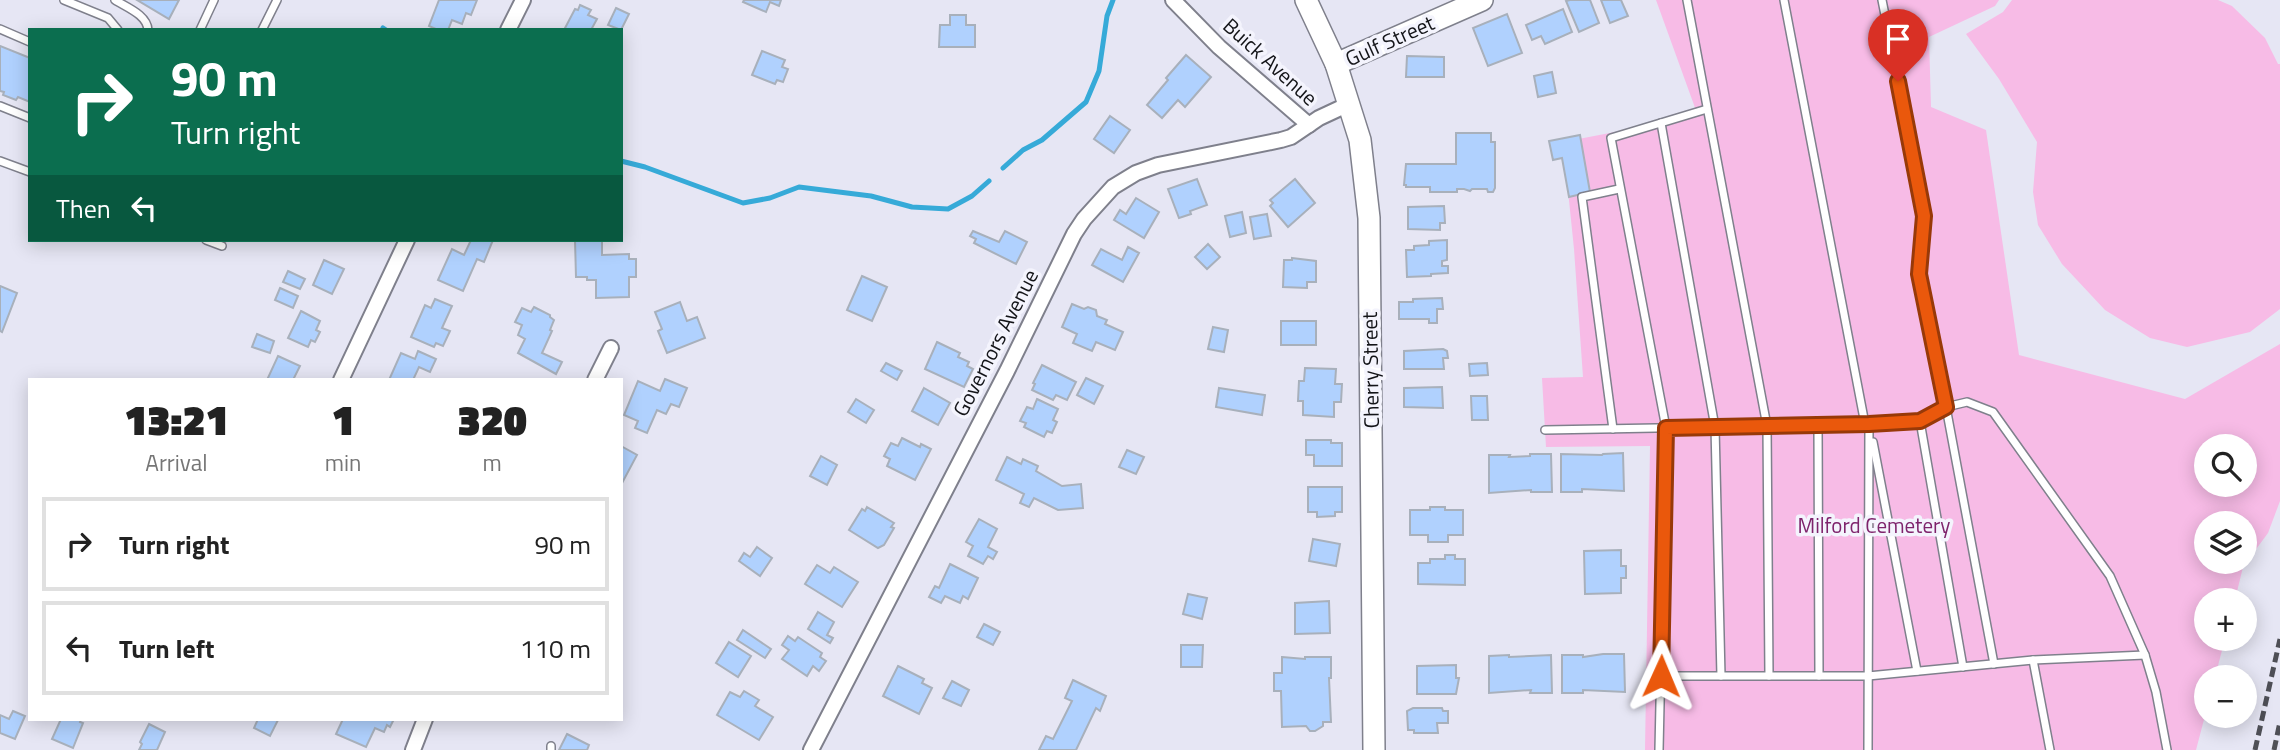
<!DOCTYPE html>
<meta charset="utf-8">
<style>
:root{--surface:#fff;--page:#f2f2f2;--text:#222;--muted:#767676;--line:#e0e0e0}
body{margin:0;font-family:"Titillium Web",sans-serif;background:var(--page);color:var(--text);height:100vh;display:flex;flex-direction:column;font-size:26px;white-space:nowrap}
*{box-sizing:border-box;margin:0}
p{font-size:23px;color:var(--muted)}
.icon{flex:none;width:38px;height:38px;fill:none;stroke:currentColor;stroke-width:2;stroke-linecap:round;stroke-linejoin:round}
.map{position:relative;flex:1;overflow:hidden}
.panel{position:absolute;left:28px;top:378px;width:595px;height:343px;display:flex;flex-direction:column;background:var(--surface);border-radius:0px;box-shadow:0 4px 18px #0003}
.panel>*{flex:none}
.top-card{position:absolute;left:28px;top:28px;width:595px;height:214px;border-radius:0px;box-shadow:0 4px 18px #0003;background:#0b6e4f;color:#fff;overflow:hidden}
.buttons{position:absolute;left:2194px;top:434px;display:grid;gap:14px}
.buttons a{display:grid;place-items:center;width:63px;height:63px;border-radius:50%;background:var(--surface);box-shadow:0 4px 18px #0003;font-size:35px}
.pin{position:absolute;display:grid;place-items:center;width:60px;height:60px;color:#fff;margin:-72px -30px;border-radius:50% 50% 50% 0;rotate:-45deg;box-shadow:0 0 7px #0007}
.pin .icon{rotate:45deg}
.me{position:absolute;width:77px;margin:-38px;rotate:1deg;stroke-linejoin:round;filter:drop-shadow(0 0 5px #0008)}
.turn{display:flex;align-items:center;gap:24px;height:147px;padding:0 28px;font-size:32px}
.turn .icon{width:91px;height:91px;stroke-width:2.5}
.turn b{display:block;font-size:49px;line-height:60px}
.then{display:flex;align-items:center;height:66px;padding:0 28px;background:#0003;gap:14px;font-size:26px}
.eta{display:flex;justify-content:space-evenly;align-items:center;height:119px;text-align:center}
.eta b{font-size:42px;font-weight:800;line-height:49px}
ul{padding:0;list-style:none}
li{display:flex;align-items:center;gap:21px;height:94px;margin:0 14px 10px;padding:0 14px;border:4px solid var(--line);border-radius:0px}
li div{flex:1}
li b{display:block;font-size:26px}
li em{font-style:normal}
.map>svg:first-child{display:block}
.green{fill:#f7bbe6;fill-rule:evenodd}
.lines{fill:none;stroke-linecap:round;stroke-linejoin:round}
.stream{stroke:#36aad8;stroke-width:5}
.building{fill:#b0d1fe;stroke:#a8b0bb;stroke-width:2}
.lane-casing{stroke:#7f808c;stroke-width:10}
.street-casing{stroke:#7f808c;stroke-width:18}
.secondary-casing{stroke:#7f808c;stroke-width:24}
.lane{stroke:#fff;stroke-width:7}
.street{stroke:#fff;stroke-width:14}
.secondary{stroke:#fff;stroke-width:21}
.rail{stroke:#4e4f56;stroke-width:5;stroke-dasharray:10 5;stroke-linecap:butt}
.route-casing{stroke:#983908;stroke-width:18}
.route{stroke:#ea580c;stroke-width:12}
.labels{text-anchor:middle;stroke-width:7;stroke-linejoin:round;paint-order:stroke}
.street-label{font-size:21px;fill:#131418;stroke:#f4f4fd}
.park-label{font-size:21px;fill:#7e236c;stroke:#f4f4fd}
</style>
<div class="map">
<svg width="2280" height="750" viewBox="0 0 2280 750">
<rect width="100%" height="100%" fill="#e6e6f4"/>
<g class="green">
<path d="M1656 0H1999L1995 6 1929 37 1931 107 1986 130 2019 355 2185 399 2280 344V501L2268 533 2243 567 2235 600H2207V639H2225L2215 677H2207V708L2196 750H1645L1650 446 1546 447 1542 378 1583 377 1574 249 1563 142 1698 116ZM2207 446H2245V485H2207ZM2207 523H2245V562H2207Z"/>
<path d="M2012 0H2218L2232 6 2265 38 2278 64H2280V309L2250 332 2187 347 2150 338 2105 310 2062 264 2038 225 2033 192 2037 142 1999 79 1966 34 2003 12Z"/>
</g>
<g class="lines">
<g class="stream">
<path d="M383 28 386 30"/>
<path d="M621 161 645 167 743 203 770 198 799 187 871 196 912 207 948 209 972 196 989 181"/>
<path d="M1003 168 1023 150 1042 140 1086 102 1099 71 1107 16 1113 0"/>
</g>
</g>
<g class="building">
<path d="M137 0H179L169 19Z"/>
<path d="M439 0H477L471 15 466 13 462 24 452 20 448 30H438L429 26Z"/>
<path d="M744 0H781L779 6 770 2 766 12 743 2Z"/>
<path d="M1570 0H1590L1599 23 1579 32 1566 1Z"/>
<path d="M1601 0H1621L1628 16 1610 23Z"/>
<path d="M580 5 591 10 588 15 597 19 591 30H564L575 9 578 10Z"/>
<path d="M616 8 629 14 621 30 608 25Z"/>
<path d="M1563 9 1572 32 1545 44 1541 36 1532 40 1526 25Z"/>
<path d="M1507 14 1522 53 1488 66 1473 28Z"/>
<path d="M950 15H966V25H975V47H939L940 25H950Z"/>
<path d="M0 46 30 58V102L18 97 16 100 3 95 4 92 0 91Z"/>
<path d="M762 51 785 60 782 67 788 69 783 82 777 80 775 84 752 75Z"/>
<path d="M1186 55 1211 77 1185 107 1178 100 1162 118 1147 105 1168 80 1166 78Z"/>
<path d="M1407 56 1444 57V77H1406Z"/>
<path d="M1552 72 1556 93 1538 97 1534 76Z"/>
<path d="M1110 116 1130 130 1114 153 1094 139Z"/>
<path d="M1456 133H1491V142H1495V188L1493 192H1488L1487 189H1472L1470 191 1464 189H1457V192H1430V187H1406V185H1404L1406 164H1456Z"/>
<path d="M1580 135 1590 192 1569 197 1562 158 1553 160 1549 141Z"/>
<path d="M1197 179 1207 205 1190 211 1191 214 1179 218 1168 189Z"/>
<path d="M1295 179 1315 203 1288 227 1270 206 1273 203 1270 200Z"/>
<path d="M1136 198 1159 212 1144 238 1114 220 1120 210 1126 214Z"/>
<path d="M1444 206 1445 223H1440V230L1408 229V207Z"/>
<path d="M1242 212 1246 233 1230 237 1225 216Z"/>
<path d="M1267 214 1271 236 1254 239 1250 217Z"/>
<path d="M973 231 999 242 1005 231 1027 242 1016 264 974 243 976 239 970 236Z"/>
<path d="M471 240H493L484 262 477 259 463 291 438 280 452 249 464 255Z"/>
<path d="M575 240H602V255L629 254V259H636V277H629V297L596 298V280H587V277H576Z"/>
<path d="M1447 240V260L1442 261V266H1448V273L1431 274V276L1407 277 1406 250H1414V246L1429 245V241Z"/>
<path d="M1208 244 1220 257 1207 269 1195 257Z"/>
<path d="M1128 247 1139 253 1123 282 1092 265 1101 249 1122 260Z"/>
<path d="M1292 258 1316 261V282H1307V288L1283 287 1284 260H1292Z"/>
<path d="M324 260 344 269 332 294 313 285Z"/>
<path d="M288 271 305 279 300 289 283 282Z"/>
<path d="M862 276 887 287 872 321 847 310Z"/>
<path d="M0 286 17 293 2 332 0 331Z"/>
<path d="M280 288 298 296 293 308 275 300Z"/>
<path d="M1442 298 1443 309H1437V323H1429V319H1399V302H1413V299Z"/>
<path d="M435 299 452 306 442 328 450 331 443 346 436 343 434 347 411 337 425 305 431 308Z"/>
<path d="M680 302 687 321 697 317 705 338 667 353 658 331 662 329 655 312Z"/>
<path d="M1072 304 1084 309 1088 307 1096 310 1097 316 1107 320 1105 324 1123 332 1115 350 1096 342 1092 351 1073 343 1077 334 1062 327Z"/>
<path d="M534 307 550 315V317L554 320 550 330 552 331 542 353 562 362 556 374 518 353 525 339 518 335 522 325 515 322 522 308 531 312Z"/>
<path d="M301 311 320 321 316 330 320 332 315 342 311 340 308 347 288 338Z"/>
<rect x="1281" y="321" width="35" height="24"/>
<path d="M1213 327 1228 330 1224 352 1208 349Z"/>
<path d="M257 334 274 341 270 353 252 347Z"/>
<path d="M937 342 960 353 958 357 969 362 967 366 973 369 964 387 925 369Z"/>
<path d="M1443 349 1447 351 1448 358H1443L1444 369H1404V351Z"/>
<path d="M418 351 436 359 430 372 419 367 413 380H389L401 353 415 359Z"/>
<path d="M278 356 300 366 293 380H267Z"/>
<path d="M886 363 902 371 897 380 881 371Z"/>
<path d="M1487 363 1488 375 1470 376 1469 364Z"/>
<path d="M1042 365 1076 382 1067 400 1056 395 1053 400 1032 390 1035 384 1033 383Z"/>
<path d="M1305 368 1336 369 1335 384H1342L1341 402H1334V417L1303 415V401H1298L1299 381H1304Z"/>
<path d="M1086 378 1103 386 1094 404 1077 395Z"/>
<path d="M665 379 687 388 679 407 671 404 666 414 657 410 647 433 635 428 638 421 624 415 638 381 660 391Z"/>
<path d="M1442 387 1443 408 1404 407V388Z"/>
<path d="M924 388 950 403 938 425 912 411Z"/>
<path d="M1219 388 1265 395 1262 415 1216 407Z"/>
<path d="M1471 396H1487L1488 420H1472Z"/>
<path d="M856 399 874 410 866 423 848 412Z"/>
<path d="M1037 399 1058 409 1053 420 1057 422 1052 433 1047 431 1044 437 1024 427 1026 423 1020 421 1027 407 1033 409Z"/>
<path d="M902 438 920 447 921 444 931 449 915 480 887 466 890 459 884 456 891 443 898 446Z"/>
<path d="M1306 440H1331V443H1342V466H1314V455H1306Z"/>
<path d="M621 446 637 455 621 485Z"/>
<path d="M1127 450 1144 457 1136 474 1119 467Z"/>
<path d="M1623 453 1624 491 1582 489V492H1561V454L1602 455 1603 454Z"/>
<path d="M1530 454H1551L1552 492H1531V490L1489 493V455H1510L1509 457 1530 456Z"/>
<path d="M821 456 837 465 827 485 810 476Z"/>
<path d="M1007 457 1021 464 1023 459 1038 466 1036 471 1062 486 1081 484 1083 508 1058 510 1034 498 1029 507 1020 503 1024 494 996 480Z"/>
<path d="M1308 487H1342V512H1335V516L1317 517V512H1308Z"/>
<path d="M867 507 894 523 891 527 894 528 884 545 878 548 849 530 862 509 865 511Z"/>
<path d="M1430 507H1445V510H1463V535H1448V542H1428V535H1410V510H1430Z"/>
<path d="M979 519 997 529 988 547 997 552 993 559 988 556 983 564 968 556 973 546 966 542Z"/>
<path d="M1313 539 1340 544 1336 566 1309 561Z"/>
<path d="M757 547 772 558 760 576 739 561 744 553 750 557Z"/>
<path d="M1621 550V566H1626V578H1621V593L1585 594 1584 551Z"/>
<path d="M1445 555H1455V559H1465V585L1418 584V563H1430V559H1445Z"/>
<path d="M950 564 978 578 968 599 963 596 960 603 945 596 941 603 929 597 935 586 939 588Z"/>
<path d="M817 565 830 573 834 567 858 582 842 607 805 584Z"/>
<path d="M1188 594 1207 598 1202 619 1183 614Z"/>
<path d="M1329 601 1330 633 1295 634V603Z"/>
<path d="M818 612 834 622 827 635 833 638 830 643 808 629Z"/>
<path d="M984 624 1000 632 993 645 977 637Z"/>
<path d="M743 630 771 649 765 658 737 640Z"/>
<path d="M788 636 795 641 798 637 822 653 820 657 826 661 819 671 813 666 807 676 782 659 789 650 782 645Z"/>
<path d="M729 642 751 656 738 677 716 663Z"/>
<path d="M1181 645H1203L1202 667H1181Z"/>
<path d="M1603 654H1624L1625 692 1583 690V693H1562V655H1583V657Z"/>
<path d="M1509 655V657L1551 655 1552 693H1530L1531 690 1489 693V656Z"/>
<path d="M1282 657 1305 659V657H1331V678H1329L1331 722H1323V726L1315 731H1310L1306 726 1282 727 1281 691H1274V673H1282Z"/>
<path d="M1456 665V678H1459L1456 694H1417V666Z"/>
<path d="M898 666 924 679 922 683 932 688 919 714 883 696Z"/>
<path d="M1073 680 1106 696 1100 711 1096 708 1076 750H1039L1046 736 1053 739 1072 701 1065 698Z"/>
<path d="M952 681 969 690 961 706 943 698Z"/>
<path d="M744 691 759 700 755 706 773 717 759 740 717 715 730 692 740 697Z"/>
<path d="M1413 708H1442L1443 711H1448V723H1437L1438 733H1414V730H1408L1407 711Z"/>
<path d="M13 711 25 716 15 739 0 733V715L9 719Z"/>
<path d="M61 719H81L80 722 83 723 73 748 52 739Z"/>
<path d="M258 719 278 720 270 736 254 728Z"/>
<path d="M343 719H394L390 727 387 725 384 732 375 728 366 747 336 734Z"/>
<path d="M149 724 165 732 157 750H139L142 744 140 742Z"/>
<path d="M567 734 589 745 587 750H559Z"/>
</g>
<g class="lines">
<g class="lane-casing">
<g id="lane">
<path d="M64 0 108 18 118 30"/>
<path d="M115 0C128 8 147 15 148 30"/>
<path d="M1687 0 1767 426 1769 676"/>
<path d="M1784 0 1865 424"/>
<path d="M0 29 30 42"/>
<path d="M200 30 214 0"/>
<path d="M262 30 277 0"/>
<path d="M0 106 30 118"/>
<path d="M1661 123 1715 427 1721 676"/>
<path d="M0 161 30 172"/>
<path d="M206 240 222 246"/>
<path d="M1920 421 1963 667"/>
<path d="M1818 425 1819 676"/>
<path d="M1613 429 1582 197 1619 189"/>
<path d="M1545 430 1869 424 1920 421 1946 407 1919 274 1925 216 1882 0"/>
<path d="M1873 442 1917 671"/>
<path d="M2033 660 2050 750"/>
<path d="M1994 664 1946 407 1967 402 1993 412 2110 576 2145 655 2156 692 2167 750"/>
<path d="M1661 676H1868L2033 660 2145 655"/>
<path d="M551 750V746"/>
<path d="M1659 750 1666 428 1611 138 1707 109"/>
<path d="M1868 750 1869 424"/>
</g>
</g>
<g class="street-casing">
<g id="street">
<path d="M1173 0 1219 47 1309 125"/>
<path d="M508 30 523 0"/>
<path d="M341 380 407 240"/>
<path d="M595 380 611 348"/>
<path d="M413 750 425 719"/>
<path d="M811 750 1007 371 1074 234 1084 219 1113 187 1136 173 1158 165 1281 140 1291 137 1319 118 1349 104"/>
</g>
</g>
<g class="secondary-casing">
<g id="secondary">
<path d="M1306 0 1336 64 1360 140 1369 218 1374 750"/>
<path d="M1336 64 1482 0"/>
</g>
</g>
<use href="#lane" class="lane"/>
<use href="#street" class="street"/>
<use href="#secondary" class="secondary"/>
<g class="rail">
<path d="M2255 750 2280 639"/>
<path d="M2274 750 2280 722"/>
</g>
</g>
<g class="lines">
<g class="route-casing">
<path id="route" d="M1661 676 1666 428 1869 424 1920 421 1946 407 1919 274 1924 216 1898 81"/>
</g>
<use href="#route" class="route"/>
</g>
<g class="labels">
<g class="street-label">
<text transform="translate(1390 41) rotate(-24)" y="7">Gulf Street</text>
<text transform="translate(1270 62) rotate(42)" y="7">Buick Avenue</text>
<text transform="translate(996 343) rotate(-63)" y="7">Governors Avenue</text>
<text transform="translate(1371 370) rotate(-91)" y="7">Cherry Street</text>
</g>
<g class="park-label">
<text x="1874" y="533">Milford Cemetery</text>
</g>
</g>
</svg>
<div class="buttons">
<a><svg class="icon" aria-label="search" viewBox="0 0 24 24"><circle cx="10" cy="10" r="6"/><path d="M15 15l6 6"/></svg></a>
<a><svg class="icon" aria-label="layers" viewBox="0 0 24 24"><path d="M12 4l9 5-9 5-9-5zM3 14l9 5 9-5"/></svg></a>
<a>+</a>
<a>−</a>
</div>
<div class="pin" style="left:1898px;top:81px;background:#d93025"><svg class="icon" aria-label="arrive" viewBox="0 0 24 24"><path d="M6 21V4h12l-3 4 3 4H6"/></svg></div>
<svg class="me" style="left:1661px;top:676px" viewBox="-20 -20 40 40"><path d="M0-17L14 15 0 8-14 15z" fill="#ea580c" stroke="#fff" stroke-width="4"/></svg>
<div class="top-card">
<div class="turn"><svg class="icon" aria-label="right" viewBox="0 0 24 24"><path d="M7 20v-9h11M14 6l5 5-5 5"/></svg><div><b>90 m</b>Turn right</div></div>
<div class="then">Then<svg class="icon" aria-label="left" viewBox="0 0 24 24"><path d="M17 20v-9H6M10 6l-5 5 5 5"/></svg></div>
</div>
<section class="panel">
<div class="eta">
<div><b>13:21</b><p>Arrival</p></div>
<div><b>1</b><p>min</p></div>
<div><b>320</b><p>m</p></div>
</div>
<ul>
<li><svg class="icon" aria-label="right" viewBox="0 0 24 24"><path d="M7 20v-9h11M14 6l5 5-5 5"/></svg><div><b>Turn right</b></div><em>90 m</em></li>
<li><svg class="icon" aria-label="left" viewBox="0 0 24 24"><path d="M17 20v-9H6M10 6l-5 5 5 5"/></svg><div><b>Turn left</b></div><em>110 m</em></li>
</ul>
</section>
</div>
